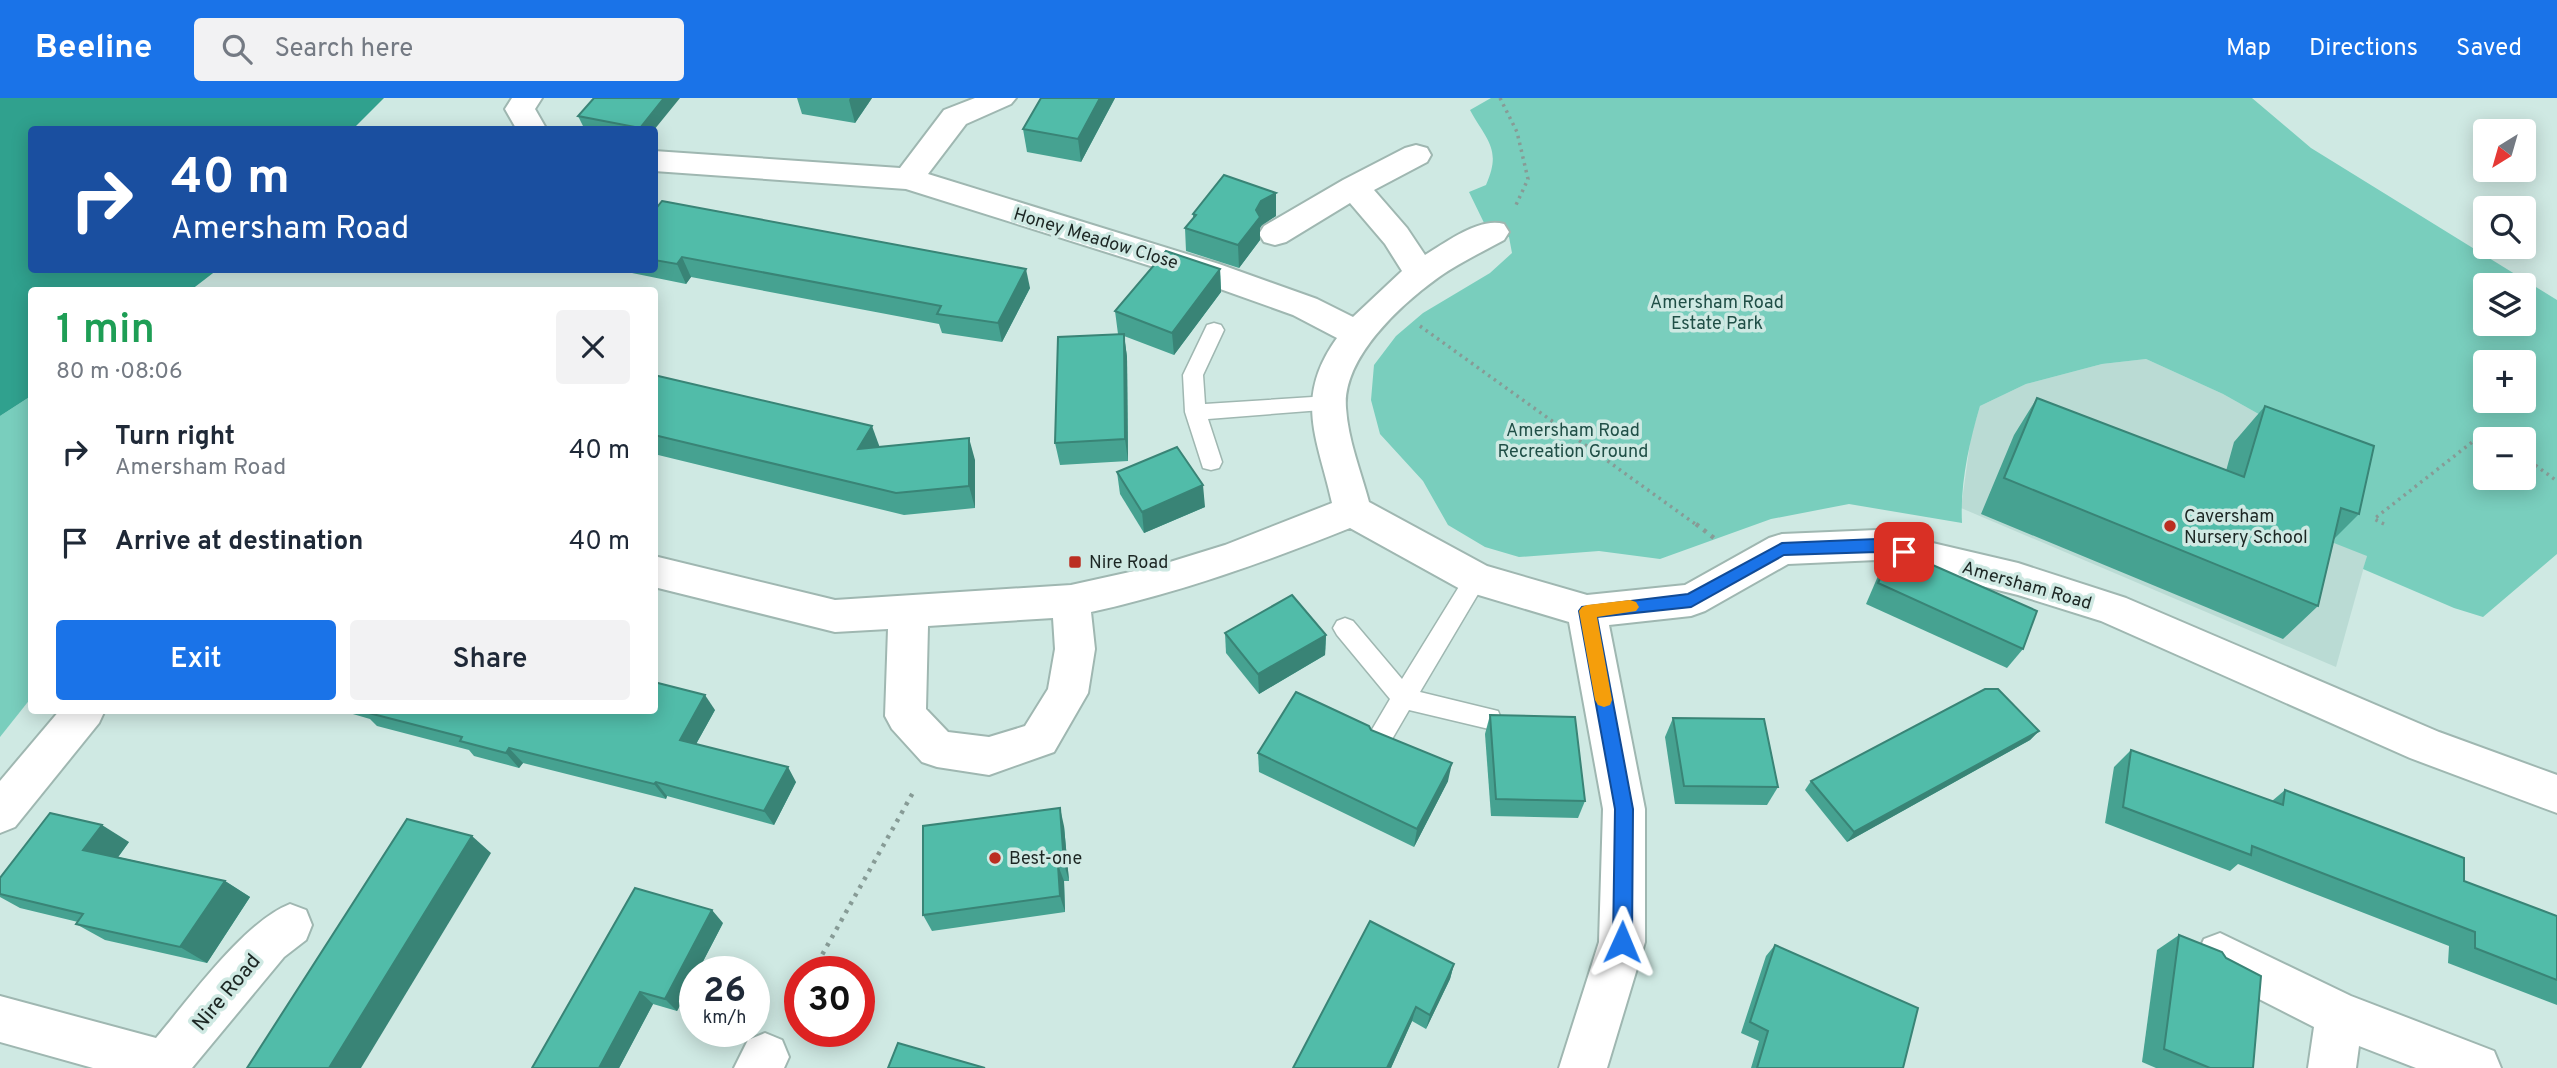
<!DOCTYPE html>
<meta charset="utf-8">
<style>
:root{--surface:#fff;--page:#f2f2f3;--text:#1f2937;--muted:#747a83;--accent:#1a73e8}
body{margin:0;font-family:Overpass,sans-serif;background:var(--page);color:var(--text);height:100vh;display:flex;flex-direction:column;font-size:26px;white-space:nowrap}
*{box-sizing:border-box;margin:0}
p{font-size:23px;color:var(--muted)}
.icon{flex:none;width:38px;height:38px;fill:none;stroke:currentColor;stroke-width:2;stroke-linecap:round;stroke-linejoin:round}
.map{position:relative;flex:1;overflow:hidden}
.drawer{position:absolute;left:28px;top:189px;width:630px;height:427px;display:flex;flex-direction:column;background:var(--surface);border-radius:7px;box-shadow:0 4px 18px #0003}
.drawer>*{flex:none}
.top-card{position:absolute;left:28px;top:28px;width:630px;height:147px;border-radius:7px;box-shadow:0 4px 18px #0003;background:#1a4fa0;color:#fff;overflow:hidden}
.needle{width:46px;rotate:217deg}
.fabs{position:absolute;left:2473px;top:21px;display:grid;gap:14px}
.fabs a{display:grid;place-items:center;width:63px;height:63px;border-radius:7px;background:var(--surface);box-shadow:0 4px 18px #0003;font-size:35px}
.speed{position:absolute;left:679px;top:858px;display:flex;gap:14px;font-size:35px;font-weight:700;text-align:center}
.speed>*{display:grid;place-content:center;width:91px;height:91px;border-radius:50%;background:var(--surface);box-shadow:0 4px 18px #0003;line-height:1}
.speed small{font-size:18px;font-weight:400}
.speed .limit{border:10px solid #d22;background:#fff;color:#111}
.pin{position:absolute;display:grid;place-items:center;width:60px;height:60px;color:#fff;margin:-30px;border-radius:14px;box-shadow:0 4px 10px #0006}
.me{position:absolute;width:77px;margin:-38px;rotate:1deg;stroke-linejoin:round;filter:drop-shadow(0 0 5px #0008)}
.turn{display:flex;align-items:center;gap:24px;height:147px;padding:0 28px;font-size:32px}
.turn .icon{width:91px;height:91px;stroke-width:2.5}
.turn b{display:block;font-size:49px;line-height:60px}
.round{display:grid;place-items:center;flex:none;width:74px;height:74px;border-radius:7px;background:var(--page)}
.summary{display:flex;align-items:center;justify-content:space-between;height:119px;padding:0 28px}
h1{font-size:42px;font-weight:600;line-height:52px;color:#1e9e55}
.primary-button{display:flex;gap:14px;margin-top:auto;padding:14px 28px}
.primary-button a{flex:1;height:80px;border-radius:7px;background:var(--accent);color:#fff;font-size:28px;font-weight:600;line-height:80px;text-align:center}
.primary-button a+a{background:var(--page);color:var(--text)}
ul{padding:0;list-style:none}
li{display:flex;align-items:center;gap:21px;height:91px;padding:0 28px}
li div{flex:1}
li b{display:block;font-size:26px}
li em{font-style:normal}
header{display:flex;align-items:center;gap:42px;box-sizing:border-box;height:98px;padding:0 35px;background:var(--accent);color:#fff}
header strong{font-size:33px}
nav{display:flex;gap:38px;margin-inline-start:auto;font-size:24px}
.search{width:490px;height:63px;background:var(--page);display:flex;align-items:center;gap:18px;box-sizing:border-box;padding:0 24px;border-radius:7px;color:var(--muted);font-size:26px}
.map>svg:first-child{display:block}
.built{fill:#badbd4}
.green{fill:#79cebd;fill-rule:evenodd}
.water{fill:#30a18e}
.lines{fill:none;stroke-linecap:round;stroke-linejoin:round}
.lane-casing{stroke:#9fb7b1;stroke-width:3}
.street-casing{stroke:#9fb7b1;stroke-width:4}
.path-far1{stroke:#879b96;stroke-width:3.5;stroke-dasharray:2.5 4.5;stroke-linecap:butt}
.path{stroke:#879b96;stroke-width:4.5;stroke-dasharray:3.5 6;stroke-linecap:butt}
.lane{fill:#fff;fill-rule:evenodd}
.street{fill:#fff;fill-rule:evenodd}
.wall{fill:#46a291}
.shaded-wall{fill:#398476}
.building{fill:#51bca9;stroke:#398476;stroke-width:2}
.route{fill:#1a73e8;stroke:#114b97;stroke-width:2}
.slow{fill:#f59e0b}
.poi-dot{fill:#bb2e21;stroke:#cfe9e3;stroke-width:2.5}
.labels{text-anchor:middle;stroke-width:7;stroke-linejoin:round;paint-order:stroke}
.street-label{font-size:18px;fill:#1c2623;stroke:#cfe9e3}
.park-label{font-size:18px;fill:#204f47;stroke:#cfe9e3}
.poi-label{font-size:18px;fill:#1c2623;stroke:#cfe9e3;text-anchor:start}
.near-street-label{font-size:21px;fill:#1c2623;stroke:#cfe9e3}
</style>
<header>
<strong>Beeline</strong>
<div class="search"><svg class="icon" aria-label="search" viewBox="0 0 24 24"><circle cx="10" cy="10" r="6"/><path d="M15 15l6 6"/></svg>Search here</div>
<nav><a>Map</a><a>Directions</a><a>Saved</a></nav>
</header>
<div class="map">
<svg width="2557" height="970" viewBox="0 0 2557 970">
<rect width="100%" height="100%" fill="#cfe9e3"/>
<path class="built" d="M2146 261 2223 296 2346 365 2367 458 2336 569 1961 410 1971 338 1980 308 2026 286 2102 266Z"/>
<g class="green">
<path d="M1491 0H2252L2311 50 2557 202V456L2483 519 2454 510 2363 471 2367 458 2334 445 2346 365 2223 296 2146 261 2102 266 2026 286 1980 308C1969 345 1960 386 1962 425L1849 406 1771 421 1660 461 1599 453 1519 459 1485 449 1448 427 1423 383 1380 336 1371 302 1374 267 1396 238 1423 215 1490 175 1512 155 1509 139 1487 131 1469 94 1486 87C1502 51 1487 43 1470 12ZM2485 187H2524V226H2485ZM2485 264H2524V303H2485ZM2485 341H2524V380H2485Z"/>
<path d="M31 298V600L0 639V318Z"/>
</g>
<path class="water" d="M0 0H384L353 31 32 32V172H217L191 192H32L31 298 0 318Z"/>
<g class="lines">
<g class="lane-casing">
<g id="lane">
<path d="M1214 225 1221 227 1224 232 1203 277 1205 306 1328 298 1335 301 1338 306 1335 311 1208 321 1222 364 1219 370 1211 372 1203 370 1185 314 1183 277 1207 227Z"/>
<path d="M1476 472 1484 474 1487 481 1420 594 1498 613 1501 620 1498 627 1489 631 1409 612 1388 648 1379 651 1370 648 1367 640 1390 601 1337 537 1333 530 1337 523 1345 520 1353 523 1402 581 1468 474Z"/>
</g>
</g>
<g class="street-casing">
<g id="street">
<path d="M512 0H542L535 11 547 32H517L505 11Z"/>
<path d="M975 0H1016L1011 6 966 26 928 76 1219 166 1317 201 1353 219 1402 173 1385 146 1350 105 1286 144 1275 147 1264 144 1259 136 1264 128 1343 82 1405 50 1416 47 1427 50 1431 57 1427 64 1374 92 1407 130 1425 157C1447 144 1479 119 1504 126L1509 134 1504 142C1482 154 1459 165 1439 179 1401 206 1342 260 1346 310 1348 342 1361 374 1369 404L1487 468 1587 497 1685 487 1769 440 1782 436 1877 432 2018 465 2126 500 2439 634 2557 677V715L2410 660 2101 523 2018 497 1877 462 1788 466 1705 513 1691 518 1609 527 1645 711V844L1607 970H1559L1599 844 1603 711 1569 524 1462 492 1350 430C1265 464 1181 494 1091 514L1095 551 1088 595 1054 654 989 677 937 669 922 664 892 631 885 618 888 531 835 534 654 489V458L835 502 1071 487 1157 468 1225 447 1332 405C1318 341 1293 301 1337 240L1293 217 1195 182 906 91 654 73V53L900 70 944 12ZM1053 520 1055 551 1048 591 1025 628 989 639 948 634 926 611 928 528Z"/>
<path d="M60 612H105L99 625 15 729 0 735V683Z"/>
<path d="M290 806 306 812 312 827 306 842 284 859 192 970H93L0 944V898L156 940C190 900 244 824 290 806Z"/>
<path d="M2220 835 2351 898 2494 953 2501 970H2416L2359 948 2356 970H2308L2314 929 2204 873 2197 857 2204 841Z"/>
<path d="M765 935 782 942 789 959 784 970H734L748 942Z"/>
</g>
</g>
<g class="path-far1">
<path d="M1500 0 1517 34 1528 81 1516 107"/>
<path d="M1420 228 1698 428"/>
<path d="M2524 359 2557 383"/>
<path d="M2384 426 2374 421 2485 334 2497 341"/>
</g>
<g class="path">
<path d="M1696 426 1714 440"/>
<path d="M813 873 915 691"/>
<path d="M789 915 800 896"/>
</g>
<use href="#lane" class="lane"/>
<use href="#street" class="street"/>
</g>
<g class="wall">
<path d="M797 0H872L855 25 802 16Z"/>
<path d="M1041 0H1115L1081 64 1027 54 1023 31Z"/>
<path d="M578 18 654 32H590L584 30Z"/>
<path d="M654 113 1030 190 1002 244 942 235 939 226 691 179 686 186 632 175 630 172H654Z"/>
<path d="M1193 116 1276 118 1262 127 1260 130V142L1239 170 1186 153 1185 130 1193 120Z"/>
<path d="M1220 171 1221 194 1174 257 1124 238 1127 259 1128 363 1060 367 1055 345 1120 236H1118L1115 213Z"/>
<path d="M654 277 880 349 975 362V410L904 417 654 356Z"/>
<path d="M2037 300 2226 373 2234 344 2265 308 2359 416 2334 441 2318 508 2283 541 1981 416 2014 337Z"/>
<path d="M1117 374 1205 409 1144 435 1120 396Z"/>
<path d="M1894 450 2023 551 2007 570 1866 506 1881 471Z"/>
<path d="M1225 535 1326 537 1325 557 1259 596 1226 555Z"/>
<path d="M339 612H715L696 646 796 684 774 727 667 698 666 701 523 665 519 670 474 658 469 652 377 628 370 621Z"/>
<path d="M1490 617 1585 703 1578 720 1491 718 1485 636Z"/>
<path d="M1673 620 1778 689 1767 707 1675 706 1665 639Z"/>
<path d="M1371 632 1448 683 1414 749 1259 674 1258 655Z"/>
<path d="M2039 633 2030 642 1847 744 1805 692 1811 683Z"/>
<path d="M2131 652 2272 703 2285 692 2464 783 2557 818V907L2448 865 2449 848 2238 766 2230 773 2105 725 2114 669Z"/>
<path d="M1064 728 1069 783H1064L1065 814 932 833 923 817Z"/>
<path d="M129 744 118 759 225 783 250 799 207 865 105 842 76 826 78 824 20 810 0 799V780Z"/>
<path d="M723 825 698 873H695V879L677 913 653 906 619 970H532Z"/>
<path d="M2179 837 2253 970H2156L2142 964 2157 852Z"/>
<path d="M1775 847 1903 970H1751L1759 943 1741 935 1766 858Z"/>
<path d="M1454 866 1450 881 1426 931 1412 923 1391 970H1293Z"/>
</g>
<g class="shaded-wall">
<path d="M664 0H680L654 32H640V30Z"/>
<path d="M850 0H872L855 25 849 2Z"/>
<path d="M1100 0H1115L1081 64 1078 41Z"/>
<path d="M1276 95V118L1262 127 1260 130V142L1239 170 1238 147 1261 103Z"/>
<path d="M682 159 691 179 686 186 677 166Z"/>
<path d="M1026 171 1030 190 1002 244 998 225Z"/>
<path d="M1220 171 1221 194 1174 257 1172 235Z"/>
<path d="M1124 236 1127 259 1128 363 1125 341Z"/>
<path d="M872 328 880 350 858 351Z"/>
<path d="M969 340 975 362V410L969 388Z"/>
<path d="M1203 387 1205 409 1144 435 1142 414Z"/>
<path d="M1326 537 1325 557 1259 596 1258 576Z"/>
<path d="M705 597 715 612 690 657 680 642Z"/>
<path d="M2039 633 2030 642 1847 744 1854 734Z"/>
<path d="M509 650 523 665 519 670 506 655Z"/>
<path d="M1452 665 1448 683 1414 749 1417 731Z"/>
<path d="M788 669 796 684 774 727 764 713Z"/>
<path d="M656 684 667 698 666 701 654 686Z"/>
<path d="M1060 710 1064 728 1069 783 1064 766Z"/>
<path d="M102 727 129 744 111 769 83 752Z"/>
<path d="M472 738 491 755 361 970H329Z"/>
<path d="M1058 767 1064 783 1065 814 1060 798Z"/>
<path d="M225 783 250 799 207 865 180 849Z"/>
<path d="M712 812 723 825 698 873H695V879L677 913 665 901Z"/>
<path d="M1454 866 1450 881 1426 931 1430 917Z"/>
<path d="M640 894 653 906 619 970H599Z"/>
<path d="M1416 909 1412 923 1391 970H1387Z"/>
</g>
<g class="building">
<path d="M594 0H664L640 30 578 18Z"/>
<path d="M1041 0H1100L1078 41 1023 31Z"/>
<path d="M1224 77 1276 95 1261 103 1256 112 1260 119 1238 147 1185 130 1196 117 1193 116Z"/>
<path d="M662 103 1026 171 998 225 937 216 941 208 682 159 677 166 654 162V113Z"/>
<path d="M1166 153 1220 171 1172 235 1115 213Z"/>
<path d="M1124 236 1125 341 1055 345 1058 239Z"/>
<path d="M654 277 872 328 858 351 969 340V388L896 395 654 337Z"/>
<path d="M2037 300 2244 379 2265 308 2374 348 2359 416 2341 410 2318 508 2004 380Z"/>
<path d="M1177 349 1203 387 1142 414 1117 374Z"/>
<path d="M1894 450 2037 513 2023 551 1878 485Z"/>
<path d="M1292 497 1326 537 1258 576 1225 535Z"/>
<path d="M654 584 705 597 680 642 788 669 764 713 656 684 654 686 509 650 506 655 460 643 462 639 361 613 654 612Z"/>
<path d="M1985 591H1998L2039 633 1854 734 1811 683Z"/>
<path d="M1296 594 1369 628 1371 632 1452 665 1417 731 1258 655Z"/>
<path d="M1490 617 1575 619 1585 703 1496 701Z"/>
<path d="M1673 620 1764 621 1778 689 1684 688Z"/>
<path d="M2131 652 2283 707 2285 692 2464 760V783L2557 818V882L2475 850V834L2252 748 2251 757 2123 709Z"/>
<path d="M1060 710 1064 766 1058 767 1060 798 923 817V728Z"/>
<path d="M50 715 102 727 83 752 225 783 180 849 76 826 83 816 0 796V780Z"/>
<path d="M407 721 472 738 329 970H247Z"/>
<path d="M635 790 712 812 665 901 640 894 599 970H532Z"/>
<path d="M1370 823 1454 866 1430 917 1416 909 1387 970H1293Z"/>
<path d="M2179 837 2222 854 2226 860 2261 878 2253 970H2210L2164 951Z"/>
<path d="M1775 847 1918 910 1903 970H1757L1768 933 1750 924Z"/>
<path d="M898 945 985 970H888Z"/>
</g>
<path class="route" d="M1877 441 1910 449 1912 454 1904 460 1877 454 1784 457 1691 509 1597 519 1633 711 1632 844 1629 850 1622 853 1616 850 1613 844 1615 711 1579 513 1582 509 1688 496 1782 445Z"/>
<path class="slow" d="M1630 502 1636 504 1639 509 1636 513 1597 519 1612 602 1610 607 1604 609 1598 607 1595 602 1579 513 1582 509 1587 507Z"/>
<g class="poi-dot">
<circle cx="2170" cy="428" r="7"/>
<rect x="1068" y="457" width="14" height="14" rx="3.5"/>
<circle cx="995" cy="760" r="7"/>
</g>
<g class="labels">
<g class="street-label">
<text transform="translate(1096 140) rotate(17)" y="6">Honey Meadow Close</text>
<text transform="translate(2027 487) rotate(16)" y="6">Amersham Road</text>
</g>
<g class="park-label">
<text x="1717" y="210">Amersham Road<tspan x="1717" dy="21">Estate Park</tspan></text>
<text x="1573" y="338">Amersham Road<tspan x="1573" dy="21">Recreation Ground</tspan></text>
</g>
<g class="poi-label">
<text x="2184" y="424">Caversham<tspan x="2184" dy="21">Nursery School</tspan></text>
<text x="1089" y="470">Nire Road</text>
<text x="1009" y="766">Best-one</text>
</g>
<g class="near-street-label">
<text transform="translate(226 894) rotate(-50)" y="7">Nire Road</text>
</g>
</g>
</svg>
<div class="fabs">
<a><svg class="needle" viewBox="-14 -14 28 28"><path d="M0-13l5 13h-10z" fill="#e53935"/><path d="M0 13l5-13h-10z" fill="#747a83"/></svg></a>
<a><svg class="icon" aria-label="search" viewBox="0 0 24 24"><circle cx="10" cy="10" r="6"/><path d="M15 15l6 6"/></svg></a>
<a><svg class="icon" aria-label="layers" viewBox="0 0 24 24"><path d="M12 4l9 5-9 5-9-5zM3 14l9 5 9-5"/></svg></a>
<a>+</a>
<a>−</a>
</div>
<div class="speed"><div>26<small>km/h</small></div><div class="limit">30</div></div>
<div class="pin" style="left:1904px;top:454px;background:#d93025"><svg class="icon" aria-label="arrive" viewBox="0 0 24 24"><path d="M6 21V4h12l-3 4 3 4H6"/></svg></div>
<svg class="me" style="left:1622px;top:844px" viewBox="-20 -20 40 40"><path d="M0-17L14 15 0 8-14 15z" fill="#1a73e8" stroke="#fff" stroke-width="4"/></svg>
<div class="top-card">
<div class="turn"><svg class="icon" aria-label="right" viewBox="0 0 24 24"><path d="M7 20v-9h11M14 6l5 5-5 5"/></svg><div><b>40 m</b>Amersham Road</div></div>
</div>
<section class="drawer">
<div class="summary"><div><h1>1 min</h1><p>80 m · 08:06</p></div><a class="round"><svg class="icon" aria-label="close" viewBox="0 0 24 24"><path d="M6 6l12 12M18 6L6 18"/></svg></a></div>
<ul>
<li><svg class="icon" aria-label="right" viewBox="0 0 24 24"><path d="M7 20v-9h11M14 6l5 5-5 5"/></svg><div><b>Turn right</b><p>Amersham Road</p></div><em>40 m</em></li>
<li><svg class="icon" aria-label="arrive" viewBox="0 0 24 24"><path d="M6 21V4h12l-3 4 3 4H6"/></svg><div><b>Arrive at destination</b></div><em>40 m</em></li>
</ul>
<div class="primary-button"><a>Exit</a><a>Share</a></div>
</section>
</div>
